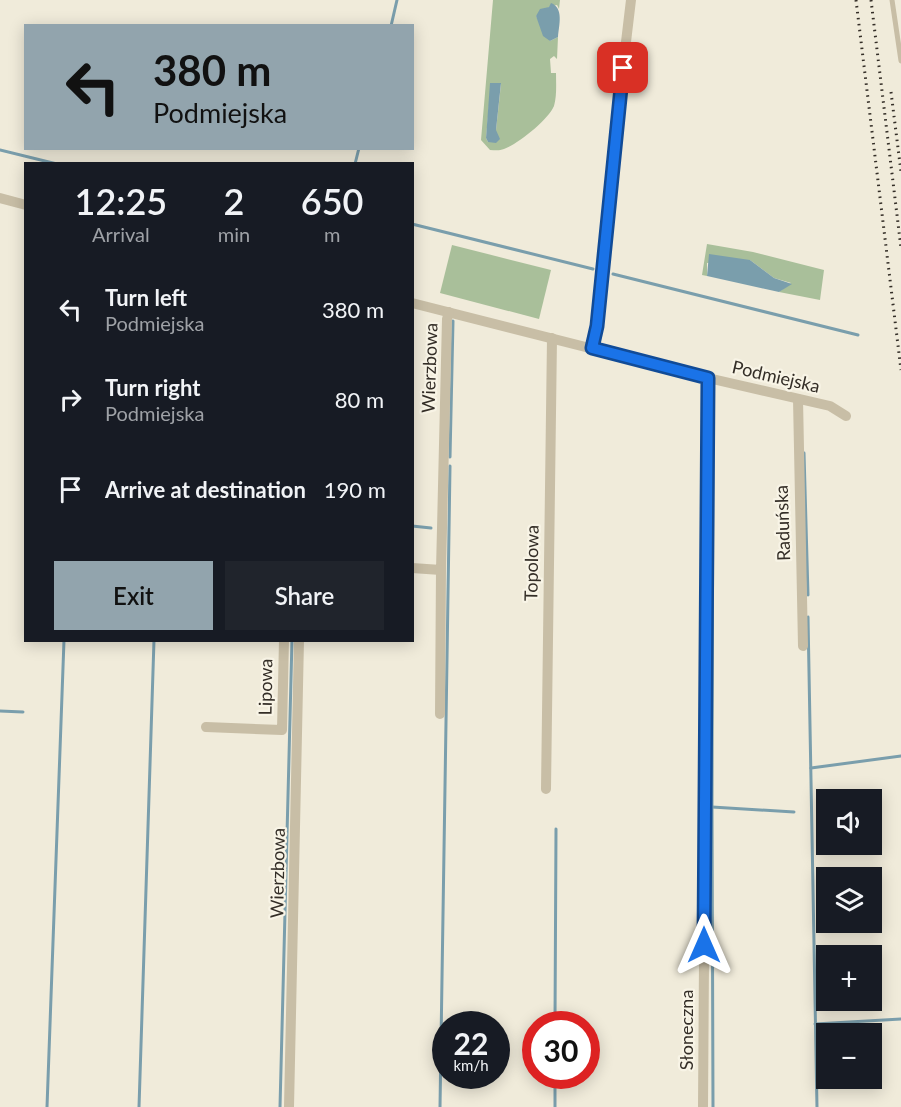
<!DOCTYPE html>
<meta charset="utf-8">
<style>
:root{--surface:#171b24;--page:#20242c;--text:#f1f3f6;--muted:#9ea1a6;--accent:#92a4ad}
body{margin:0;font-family:Lato,sans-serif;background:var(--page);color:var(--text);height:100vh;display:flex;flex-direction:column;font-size:22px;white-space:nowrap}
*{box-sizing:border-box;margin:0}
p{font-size:20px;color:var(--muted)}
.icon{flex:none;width:33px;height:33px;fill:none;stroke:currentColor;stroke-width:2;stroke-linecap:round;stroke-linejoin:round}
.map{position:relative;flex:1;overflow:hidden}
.side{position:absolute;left:24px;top:162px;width:390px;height:480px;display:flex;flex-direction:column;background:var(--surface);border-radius:0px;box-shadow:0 3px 15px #0003}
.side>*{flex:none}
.banner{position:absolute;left:24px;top:24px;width:390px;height:126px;border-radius:0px;box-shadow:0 3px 15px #0003;background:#92a4ad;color:#111;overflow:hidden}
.fabs{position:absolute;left:816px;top:789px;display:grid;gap:12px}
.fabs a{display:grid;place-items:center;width:66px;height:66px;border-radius:0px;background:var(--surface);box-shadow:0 3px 15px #0003;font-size:30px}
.speed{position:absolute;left:432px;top:1011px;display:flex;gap:12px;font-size:30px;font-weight:700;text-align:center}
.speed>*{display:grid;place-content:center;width:78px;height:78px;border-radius:50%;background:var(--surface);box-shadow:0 3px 15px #0003;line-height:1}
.speed small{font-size:15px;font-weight:400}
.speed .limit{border:9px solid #d22;background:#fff;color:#111}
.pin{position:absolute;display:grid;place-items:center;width:51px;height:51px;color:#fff;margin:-26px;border-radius:12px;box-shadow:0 3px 9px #0006}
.me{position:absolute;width:66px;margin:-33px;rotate:0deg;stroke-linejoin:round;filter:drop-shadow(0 0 4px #0008)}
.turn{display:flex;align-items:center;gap:21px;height:126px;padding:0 30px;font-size:27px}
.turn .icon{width:78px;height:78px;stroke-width:2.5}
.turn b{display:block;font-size:42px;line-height:51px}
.eta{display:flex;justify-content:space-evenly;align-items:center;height:102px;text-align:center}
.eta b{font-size:36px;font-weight:600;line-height:42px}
.cta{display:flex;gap:12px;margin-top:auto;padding:12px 30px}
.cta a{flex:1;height:69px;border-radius:0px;background:var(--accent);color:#111;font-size:24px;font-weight:600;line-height:69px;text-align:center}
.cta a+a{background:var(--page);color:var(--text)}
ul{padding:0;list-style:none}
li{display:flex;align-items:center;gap:18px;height:90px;padding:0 30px}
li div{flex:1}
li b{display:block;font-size:22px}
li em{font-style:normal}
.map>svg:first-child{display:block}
.green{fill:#a9bf9a;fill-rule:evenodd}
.water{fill:#7a9eac}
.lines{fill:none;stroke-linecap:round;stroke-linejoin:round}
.stream{stroke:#7a9eac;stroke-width:3}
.service{stroke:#c8bea6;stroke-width:5}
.minor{stroke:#c8bea6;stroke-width:10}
.rail{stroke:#342e27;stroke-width:3;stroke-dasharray:1.5 4.5;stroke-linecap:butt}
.route-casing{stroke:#114b97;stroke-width:15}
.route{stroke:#1a73e8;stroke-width:10}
.labels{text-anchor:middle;stroke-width:4.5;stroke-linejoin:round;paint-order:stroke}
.street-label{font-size:18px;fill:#342e27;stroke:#f8f4e6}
</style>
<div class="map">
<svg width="901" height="1107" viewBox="0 0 901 1107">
<rect width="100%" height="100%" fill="#f0ebda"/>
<g class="green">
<path d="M493 0H560L559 9 557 5 549 7 536 16 550 41 558 37 557 59 554 56 550 59 551 73H556C556 83 557 96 554 106 548 120 518 144 504 149 499 151 495 150 490 150L481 140ZM491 83 501 84 496 130 488 142 486 138Z"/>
<path d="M707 244 753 252 824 270 820 300 779 292 791 283 774 278 750 260 707 263V276L702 275Z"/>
<path d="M452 245 551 270 539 319 440 293Z"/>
</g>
<g class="water">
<path d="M551 3C564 8 559 25 558 37L550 41 543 36 536 16 540 9 549 7Z"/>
<path d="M490 83H501L496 130 500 139 496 143 488 142 486 138Z"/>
<path d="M709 254 750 260 774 278 792 284 779 292 707 276Z"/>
</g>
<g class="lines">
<g class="stream">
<path d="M391 26 397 0"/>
<path d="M0 150 57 164"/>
<path d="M355 164 359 148"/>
<path d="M412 224 593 269"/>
<path d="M613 274 858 335"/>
<path d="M804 453 808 595"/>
<path d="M450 457 453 321"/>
<path d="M412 526 431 528"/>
<path d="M808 617 817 1107"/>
<path d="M0 711 23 712"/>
<path d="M811 768 901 756"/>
<path d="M712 807 794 812"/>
<path d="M555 1024 556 829"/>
<path d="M815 1024 901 1019"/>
<path d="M47 1107 64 640"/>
<path d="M139 1107 154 640"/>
<path d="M280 1107 292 640"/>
<path d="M440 1107 450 466"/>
<path d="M555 1107V1076"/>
<path d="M713 1107 712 807 713 385"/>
</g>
<path class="service" d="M892 0 901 61"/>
<g class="minor">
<path d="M0 198 26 205"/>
<path d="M412 303 708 378 830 406 846 416"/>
<path d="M592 348 597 326 618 109 631 0"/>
<path d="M798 399 803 646"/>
<path d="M412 568 441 570 447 319 449 312"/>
<path d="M440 714 441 570"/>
<path d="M206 727 282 730 284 640"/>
<path d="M546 789 552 338"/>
<path d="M289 1107 299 640"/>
<path d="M703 1107 708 378"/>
</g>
<g class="rail">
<path d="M856 0 901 370"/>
<path d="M871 0 901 248"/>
<path d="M891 92 901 172"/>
</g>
</g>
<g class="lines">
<g class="route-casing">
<path id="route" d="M623 68 597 326 592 348 708 378 704 945"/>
</g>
<use href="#route" class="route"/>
</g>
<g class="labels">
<g class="street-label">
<text transform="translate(430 368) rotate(-88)" y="6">Wierzbowa</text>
<text transform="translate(776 377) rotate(13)" y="6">Podmiejska</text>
<text transform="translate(783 523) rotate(-92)" y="6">Raduńska</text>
<text transform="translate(532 563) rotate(-89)" y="6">Topolowa</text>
<text transform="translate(266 687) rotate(-89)" y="6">Lipowa</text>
<text transform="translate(278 873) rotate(-89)" y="6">Wierzbowa</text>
<text transform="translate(687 1030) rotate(-90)" y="6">Słoneczna</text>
</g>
</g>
</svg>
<div class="fabs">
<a><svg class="icon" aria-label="sound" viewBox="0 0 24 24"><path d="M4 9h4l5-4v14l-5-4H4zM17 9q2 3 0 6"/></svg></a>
<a><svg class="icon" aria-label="layers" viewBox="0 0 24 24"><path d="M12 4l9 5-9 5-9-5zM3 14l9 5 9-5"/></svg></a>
<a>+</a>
<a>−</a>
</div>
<div class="speed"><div>22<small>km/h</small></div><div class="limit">30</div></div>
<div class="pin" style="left:623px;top:68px;background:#d93025"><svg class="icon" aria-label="arrive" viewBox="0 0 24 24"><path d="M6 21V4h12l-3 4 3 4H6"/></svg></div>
<svg class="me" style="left:704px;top:945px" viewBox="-20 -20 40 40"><path d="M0-17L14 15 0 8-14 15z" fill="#1a73e8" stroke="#fff" stroke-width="4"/></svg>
<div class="banner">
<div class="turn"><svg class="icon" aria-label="left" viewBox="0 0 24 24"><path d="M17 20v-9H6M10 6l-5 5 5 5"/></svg><div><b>380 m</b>Podmiejska</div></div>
</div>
<section class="side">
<div class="eta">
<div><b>12:25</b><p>Arrival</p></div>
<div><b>2</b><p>min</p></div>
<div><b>650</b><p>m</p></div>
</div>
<ul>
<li><svg class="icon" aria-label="left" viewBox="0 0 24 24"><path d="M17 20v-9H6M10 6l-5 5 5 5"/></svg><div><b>Turn left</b><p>Podmiejska</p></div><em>380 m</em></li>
<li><svg class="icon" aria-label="right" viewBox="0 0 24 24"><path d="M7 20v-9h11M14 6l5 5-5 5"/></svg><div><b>Turn right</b><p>Podmiejska</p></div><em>80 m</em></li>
<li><svg class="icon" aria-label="arrive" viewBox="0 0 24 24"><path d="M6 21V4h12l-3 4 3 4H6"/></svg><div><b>Arrive at destination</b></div><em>190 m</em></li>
</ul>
<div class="cta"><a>Exit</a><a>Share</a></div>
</section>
</div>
